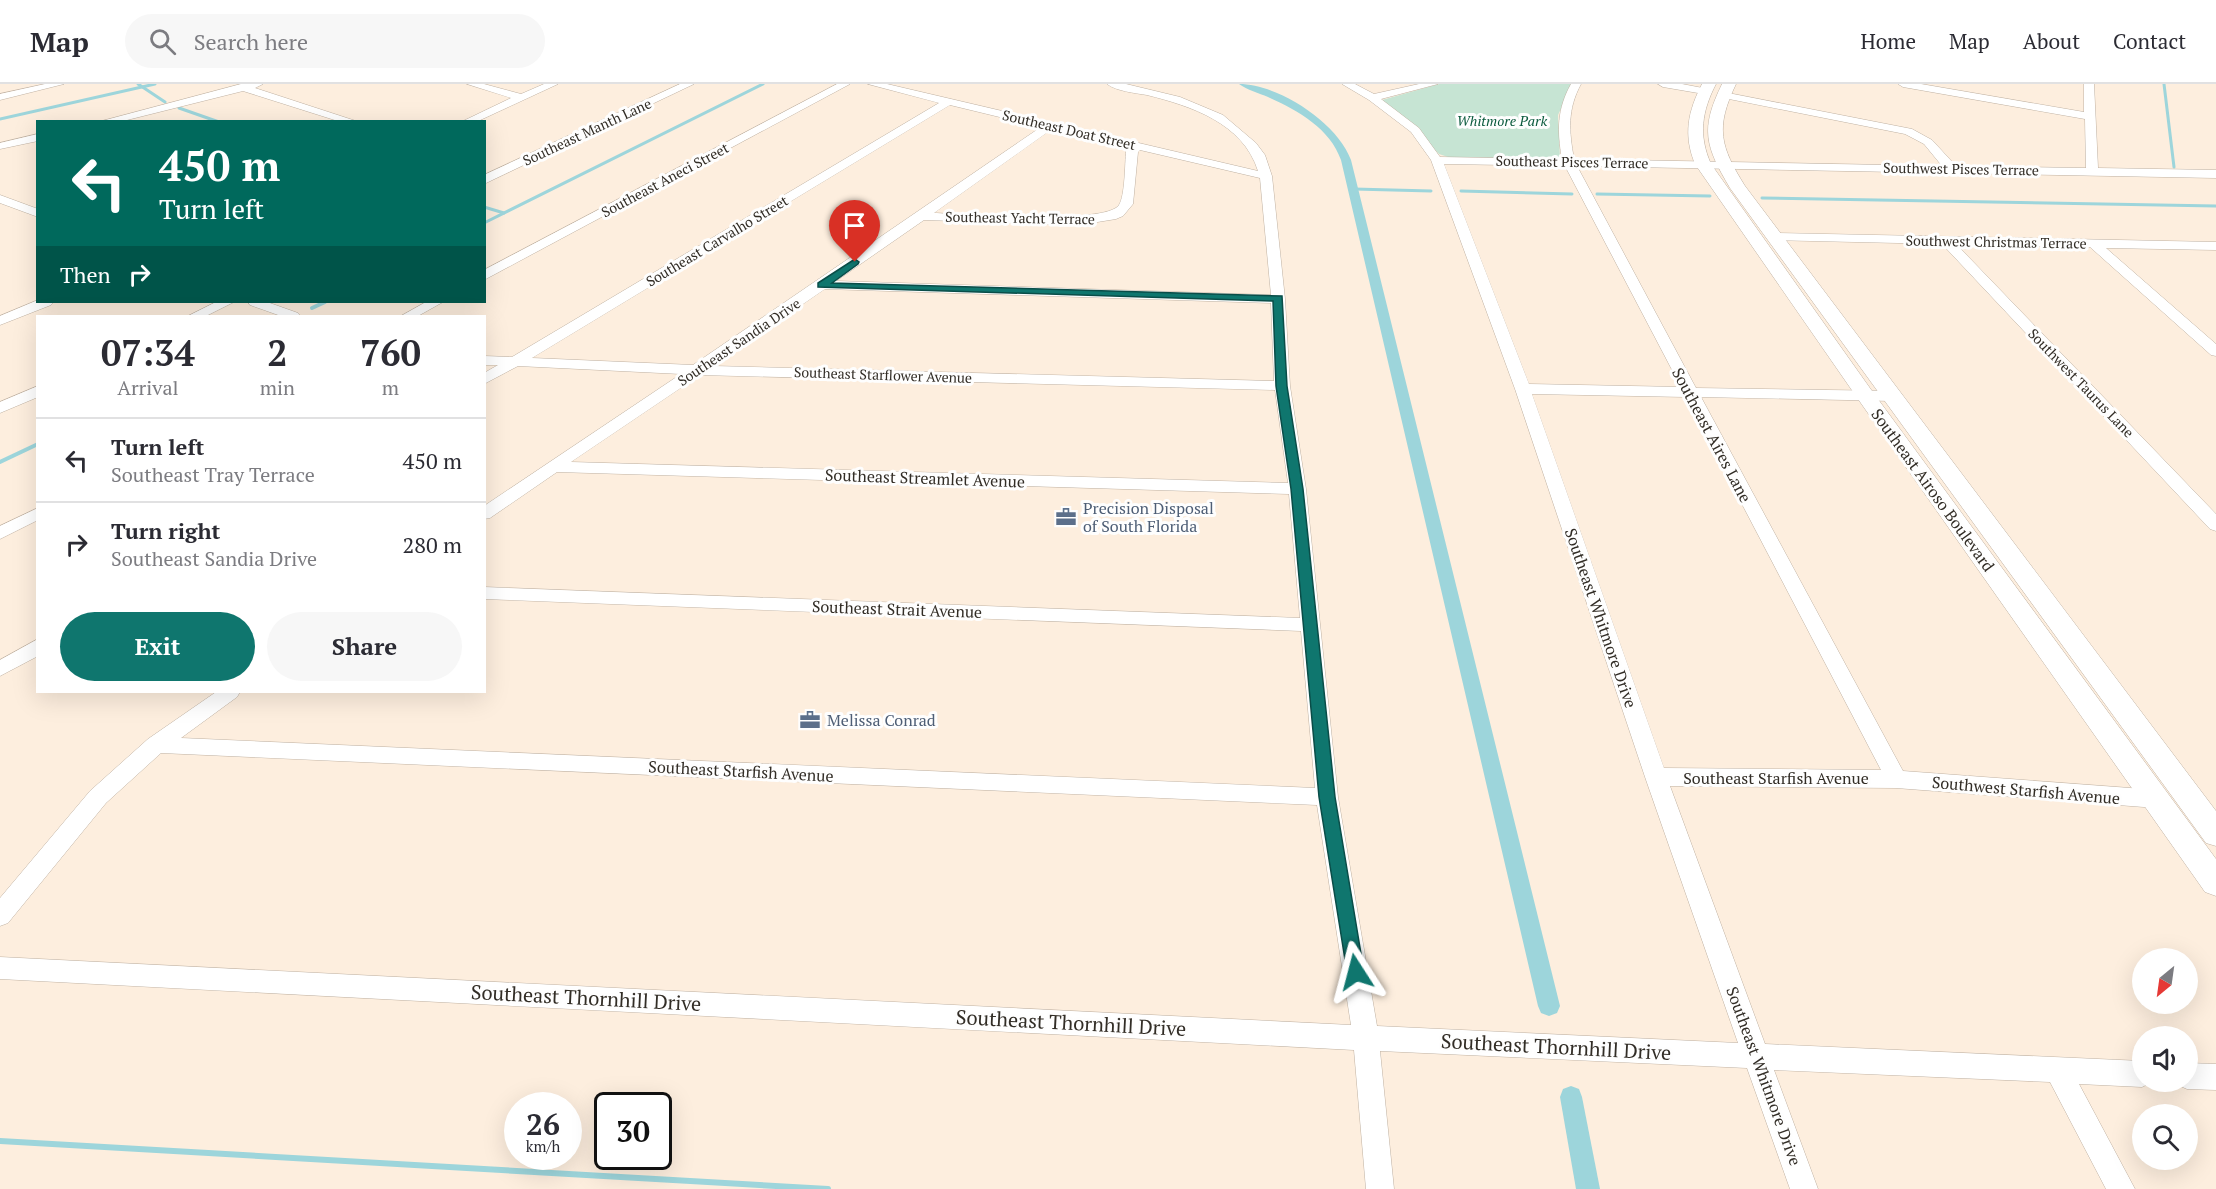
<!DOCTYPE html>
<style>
:root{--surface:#fff;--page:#f7f7f7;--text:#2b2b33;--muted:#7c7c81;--line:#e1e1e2;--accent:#0f766e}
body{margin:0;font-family:"PT Serif",serif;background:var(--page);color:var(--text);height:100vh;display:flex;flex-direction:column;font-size:22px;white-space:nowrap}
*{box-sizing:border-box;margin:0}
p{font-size:20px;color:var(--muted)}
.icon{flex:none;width:33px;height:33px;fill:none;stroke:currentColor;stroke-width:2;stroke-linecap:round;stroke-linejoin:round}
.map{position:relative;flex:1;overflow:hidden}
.side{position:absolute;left:36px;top:231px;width:450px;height:378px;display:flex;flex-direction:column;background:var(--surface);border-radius:0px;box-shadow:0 6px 24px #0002}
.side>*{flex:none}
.hud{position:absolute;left:36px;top:36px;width:450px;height:183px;border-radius:0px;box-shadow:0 6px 24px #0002;background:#00695c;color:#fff;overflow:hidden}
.needle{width:39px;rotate:209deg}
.fabs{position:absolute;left:2132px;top:864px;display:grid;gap:12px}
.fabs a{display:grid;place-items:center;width:66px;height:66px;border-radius:50%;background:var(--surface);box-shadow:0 6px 24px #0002;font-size:30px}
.speed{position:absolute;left:504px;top:1008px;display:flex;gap:12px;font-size:30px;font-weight:700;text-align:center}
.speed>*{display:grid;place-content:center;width:78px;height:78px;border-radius:50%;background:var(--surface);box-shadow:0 6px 24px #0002;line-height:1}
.speed small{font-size:15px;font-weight:400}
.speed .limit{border:3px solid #111;border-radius:9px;background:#fff;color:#111}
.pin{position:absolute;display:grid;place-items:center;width:51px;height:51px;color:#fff;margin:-62px -26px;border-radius:50% 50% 50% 0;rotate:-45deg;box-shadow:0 0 6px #0007}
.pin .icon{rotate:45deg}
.me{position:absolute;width:66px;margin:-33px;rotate:351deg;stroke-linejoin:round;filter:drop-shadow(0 0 4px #0008)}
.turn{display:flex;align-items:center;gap:21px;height:126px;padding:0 24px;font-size:27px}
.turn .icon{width:78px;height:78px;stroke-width:2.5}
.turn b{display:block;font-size:42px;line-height:51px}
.then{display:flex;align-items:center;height:57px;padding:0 24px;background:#0003;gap:12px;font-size:22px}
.eta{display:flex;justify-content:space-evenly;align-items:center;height:102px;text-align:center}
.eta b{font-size:36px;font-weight:800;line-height:42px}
.primary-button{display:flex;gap:12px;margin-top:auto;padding:12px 24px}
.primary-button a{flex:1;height:69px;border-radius:36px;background:var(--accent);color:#fff;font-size:24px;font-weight:800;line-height:69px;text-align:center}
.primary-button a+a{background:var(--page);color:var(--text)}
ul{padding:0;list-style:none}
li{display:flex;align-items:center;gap:18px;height:84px;padding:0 24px;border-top:2px solid var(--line)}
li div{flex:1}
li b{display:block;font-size:22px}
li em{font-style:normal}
header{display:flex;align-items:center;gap:36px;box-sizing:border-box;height:84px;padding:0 30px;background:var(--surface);border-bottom:2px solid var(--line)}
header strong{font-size:28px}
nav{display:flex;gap:33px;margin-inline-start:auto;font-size:21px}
.search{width:420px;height:54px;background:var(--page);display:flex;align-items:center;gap:15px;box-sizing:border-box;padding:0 21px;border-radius:33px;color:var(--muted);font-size:22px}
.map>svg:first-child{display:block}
.green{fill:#c6e4d3}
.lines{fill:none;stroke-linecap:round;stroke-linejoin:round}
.stream-far2{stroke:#9dd5db;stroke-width:3}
.stream-far1{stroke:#9dd5db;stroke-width:4}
.stream{stroke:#9dd5db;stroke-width:6}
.canal{fill:#9dd5db;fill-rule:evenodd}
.minor-casing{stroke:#bfb1a2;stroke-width:1}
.major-casing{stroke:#bfb1a2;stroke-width:1}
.minor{fill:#fff;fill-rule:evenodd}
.major{fill:#fff;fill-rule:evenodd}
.route{fill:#0f766e;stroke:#0a4d48;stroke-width:1.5}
.labels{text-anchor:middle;stroke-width:6;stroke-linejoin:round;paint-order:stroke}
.far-park-label{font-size:14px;font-style:italic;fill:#0a5a3d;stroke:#fefefe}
.far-street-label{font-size:14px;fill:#322d26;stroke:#fefefe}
.street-label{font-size:16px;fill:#322d26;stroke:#fefefe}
.service-label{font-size:16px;fill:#4e5e75;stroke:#fefefe;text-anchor:start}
.near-street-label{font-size:20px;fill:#322d26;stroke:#fefefe}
</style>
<header>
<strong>Map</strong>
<div class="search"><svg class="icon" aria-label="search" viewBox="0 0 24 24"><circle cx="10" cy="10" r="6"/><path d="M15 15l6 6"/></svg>Search here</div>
<nav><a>Home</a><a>Map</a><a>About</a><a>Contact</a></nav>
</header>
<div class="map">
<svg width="2216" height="1105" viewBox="0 0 2216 1105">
<rect width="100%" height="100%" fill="#fdeede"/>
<path class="green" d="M1439 0H1573L1558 31 1560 74 1553 76 1451 74 1439 70 1382 16Z"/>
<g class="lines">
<g class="stream-far2">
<path d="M138 0 165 18"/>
<path d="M2164 0 2174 83"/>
<path d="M179 24 219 38"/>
<path d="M0 35 155 0"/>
<path d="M1354 105 1431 107"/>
<path d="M1461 107 1572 110"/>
<path d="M1597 110 1710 112"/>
<path d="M1762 114 2216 122"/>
<path d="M484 123 504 129"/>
<path d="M484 139 763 0"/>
</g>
<g class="stream-far1">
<path d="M312 224 325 218"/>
<path d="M0 378 38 360"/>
</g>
<path class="stream" d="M0 1057 828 1105"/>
<g class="canal">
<path d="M1239 0C1278 0 1337 38 1351 76L1560 922 1557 929 1549 932 1541 929 1538 922 1341 76C1330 44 1297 26 1268 13 1259 9 1247 6 1239 0Z"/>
<path d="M1571 1002 1579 1005 1582 1013 1600 1105H1576L1560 1013 1563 1005Z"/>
</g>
<g class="minor-casing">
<g id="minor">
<path d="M45 0H64L0 16V10Z"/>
<path d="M241 0H263L255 4 359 38H341L243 7 119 38H98Z"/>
<path d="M467 0H484L521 10 544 0H558L476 38H461L511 14Z"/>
<path d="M680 0H694L484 100V91Z"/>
<path d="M837 0H850L484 196V186Z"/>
<path d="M868 0H887L1258 87C1243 39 1191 22 1147 11 1135 9 1116 7 1107 0H1126L1180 13 1223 31 1256 59 1265 71 1272 92 1285 215 1290 302 1306 405 1338 713 1377 942 1738 959 1645 693 1515 305 1431 76 1411 48 1369 16 1342 0H1355L1374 10 1419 0H1438L1381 15 1419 44 1440 73 1562 75C1557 47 1557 25 1571 0H1581C1567 26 1569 47 1574 75L1942 82 1924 60 1905 50 1719 13 1718 11 1723 8 1912 45 1932 56 1956 82 2086 84 2085 35 1903 3 1898 0H1921L2084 28V0H2094L2098 84 2216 86V94L1577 82 1696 304 1893 307 1901 312 1893 317 1701 313 1903 687 2157 706 2165 709 2168 715 2165 721 2157 724 1896 704 1670 702 1765 960 2142 977V998H2152L2142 1003 2079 1000 2135 1105H2106L2050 998 1774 986 1818 1105H1790L1747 984 1380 967 1394 1105H1366L1354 966 0 895V873L1351 941 1317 721 161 669 106 719 8 839 0 842V814L90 707 148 655 216 608H240L237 613 181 654 1315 704 1301 547 484 515V503L1300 534 1289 410 557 388 490 434 484 435V422L681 290 518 282 484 300V289L498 281H484V272L512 273 939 19ZM950 21 1041 43 693 281 532 274ZM1052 45 1129 63 1126 67C1125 79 1125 112 1119 121 1106 141 963 130 934 129ZM1140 66 1260 94 1271 211 836 197 924 136 1079 141 1116 135 1123 132 1133 120 1138 68ZM1444 80 1565 82 1681 303 1529 300ZM825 205 1271 219 1274 297 713 282ZM700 291 1275 306 1288 399 571 378ZM1532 310 1686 313 1881 686 1664 684Z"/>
<path d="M1658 0H1682L1708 5 1709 7 1704 10 1663 3Z"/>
<path d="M38 50V57L0 65V59Z"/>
<path d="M0 111 38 125V133L0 119Z"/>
<path d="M1775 149 2216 158V166L2106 164 2216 260V272L2211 271 2090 163 1957 161 2216 430V447L2210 445 1942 160 1770 156 1768 153 1770 150Z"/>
<path d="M38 216 53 218 51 221 0 241V232Z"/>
<path d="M216 218H234L206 232H188Z"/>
<path d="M248 218H267L298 229 300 232H281L250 221Z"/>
<path d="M426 218H443L418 232H401Z"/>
<path d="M38 302V313L0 329V318Z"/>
<path d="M38 424V436L0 455V442Z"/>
<path d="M38 555V572L0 592V576Z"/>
<path d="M2187 979 2216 980V1006L2187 1005 2178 1001 2176 998H2187Z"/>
</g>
</g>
<g class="major-casing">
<g id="major">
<path d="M1702 0H1716C1702 27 1698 51 1711 80L1872 307 2216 775V812L2205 808 1858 315 1695 80C1683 51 1688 27 1702 0Z"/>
<path d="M1722 0H1736C1715 44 1720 62 1745 102L2216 727V762L2206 759 1730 104C1705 62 1700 45 1722 0Z"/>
</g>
</g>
<use href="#minor" class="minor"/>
<use href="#major" class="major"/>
</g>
<path class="route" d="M855 175 859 178 858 180 832 199 1282 212 1287 302 1303 405 1335 713 1364 888 1362 894 1356 896 1350 894 1347 888 1319 713 1291 405 1276 302 1273 217 818 203V199Z"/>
<defs>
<g id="office-bare" transform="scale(1.62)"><path d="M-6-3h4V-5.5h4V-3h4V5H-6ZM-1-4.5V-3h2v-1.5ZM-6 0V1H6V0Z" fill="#5c6f8a" stroke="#fefefe" stroke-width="2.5" paint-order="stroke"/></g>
</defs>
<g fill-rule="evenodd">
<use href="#office-bare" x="1066" y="433"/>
<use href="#office-bare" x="810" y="636"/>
</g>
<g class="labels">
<g class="far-park-label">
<text x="1502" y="42">Whitmore Park</text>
</g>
<g class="far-street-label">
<text transform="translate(1069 46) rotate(13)" y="5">Southeast Doat Street</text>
<text transform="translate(587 48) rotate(-25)" y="5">Southeast Manth Lane</text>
<text transform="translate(1572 78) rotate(1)" y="5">Southeast Pisces Terrace</text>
<text transform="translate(1961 85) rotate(1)" y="5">Southwest Pisces Terrace</text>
<text transform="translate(665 96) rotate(-28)" y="5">Southeast Aneci Street</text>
<text transform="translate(1020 134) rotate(1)" y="5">Southeast Yacht Terrace</text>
<text transform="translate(717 157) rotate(-31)" y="5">Southeast Carvalho Street</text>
<text transform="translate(1996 158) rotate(1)" y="5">Southwest Christmas Terrace</text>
<text transform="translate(739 258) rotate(-34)" y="5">Southeast Sandia Drive</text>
<text transform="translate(883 291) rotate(2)" y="5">Southeast Starflower Avenue</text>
<text transform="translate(2081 299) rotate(46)" y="5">Southwest Taurus Lane</text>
</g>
<g class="street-label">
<text transform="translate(1712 351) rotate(62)" y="6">Southeast Aires Lane</text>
<text transform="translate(925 394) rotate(2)" y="6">Southeast Streamlet Avenue</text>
<text transform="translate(1933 406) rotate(54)" y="6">Southeast Airoso Boulevard</text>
<text transform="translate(897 525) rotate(2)" y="6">Southeast Strait Avenue</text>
<text transform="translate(1601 534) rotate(71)" y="6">Southeast Whitmore Drive</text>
<text transform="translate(741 687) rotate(3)" y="6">Southeast Starfish Avenue</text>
<text x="1776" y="700">Southeast Starfish Avenue</text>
<text transform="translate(2026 706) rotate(5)" y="6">Southwest Starfish Avenue</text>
<text transform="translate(1764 992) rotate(70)" y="6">Southeast Whitmore Drive</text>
</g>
<g class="service-label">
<text x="1083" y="430">Precision Disposal<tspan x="1083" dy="18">of South Florida</tspan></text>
<text x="827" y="642">Melissa Conrad</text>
</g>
<g class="near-street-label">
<text transform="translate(586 914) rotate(3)" y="7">Southeast Thornhill Drive</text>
<text transform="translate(1071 939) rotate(3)" y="7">Southeast Thornhill Drive</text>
<text transform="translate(1556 963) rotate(3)" y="7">Southeast Thornhill Drive</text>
</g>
</g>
</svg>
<div class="fabs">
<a><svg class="needle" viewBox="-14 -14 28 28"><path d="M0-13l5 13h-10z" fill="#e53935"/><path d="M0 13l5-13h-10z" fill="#7c7c81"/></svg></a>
<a><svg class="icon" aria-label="sound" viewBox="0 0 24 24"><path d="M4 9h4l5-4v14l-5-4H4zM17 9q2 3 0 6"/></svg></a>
<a><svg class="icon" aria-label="search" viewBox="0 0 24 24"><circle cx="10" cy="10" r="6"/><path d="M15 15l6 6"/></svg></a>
</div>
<div class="speed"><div>26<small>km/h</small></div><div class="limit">30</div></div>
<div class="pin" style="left:855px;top:178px;background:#d93025"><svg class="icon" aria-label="arrive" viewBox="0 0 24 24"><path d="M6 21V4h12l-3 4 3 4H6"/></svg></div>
<svg class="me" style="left:1356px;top:888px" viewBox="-20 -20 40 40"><path d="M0-17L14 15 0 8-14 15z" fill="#0f766e" stroke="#fff" stroke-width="4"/></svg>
<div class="hud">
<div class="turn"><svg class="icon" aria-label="left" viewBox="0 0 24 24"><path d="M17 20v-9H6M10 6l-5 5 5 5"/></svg><div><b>450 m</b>Turn left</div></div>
<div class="then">Then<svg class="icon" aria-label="right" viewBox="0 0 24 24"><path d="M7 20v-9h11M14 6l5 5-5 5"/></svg></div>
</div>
<section class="side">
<div class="eta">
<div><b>07:34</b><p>Arrival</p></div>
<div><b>2</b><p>min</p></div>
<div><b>760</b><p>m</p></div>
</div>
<ul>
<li><svg class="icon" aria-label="left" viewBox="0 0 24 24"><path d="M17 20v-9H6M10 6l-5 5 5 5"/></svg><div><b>Turn left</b><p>Southeast Tray Terrace</p></div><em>450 m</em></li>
<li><svg class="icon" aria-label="right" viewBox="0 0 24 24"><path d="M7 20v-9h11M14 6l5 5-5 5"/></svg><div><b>Turn right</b><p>Southeast Sandia Drive</p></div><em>280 m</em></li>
</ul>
<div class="primary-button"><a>Exit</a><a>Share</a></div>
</section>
</div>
